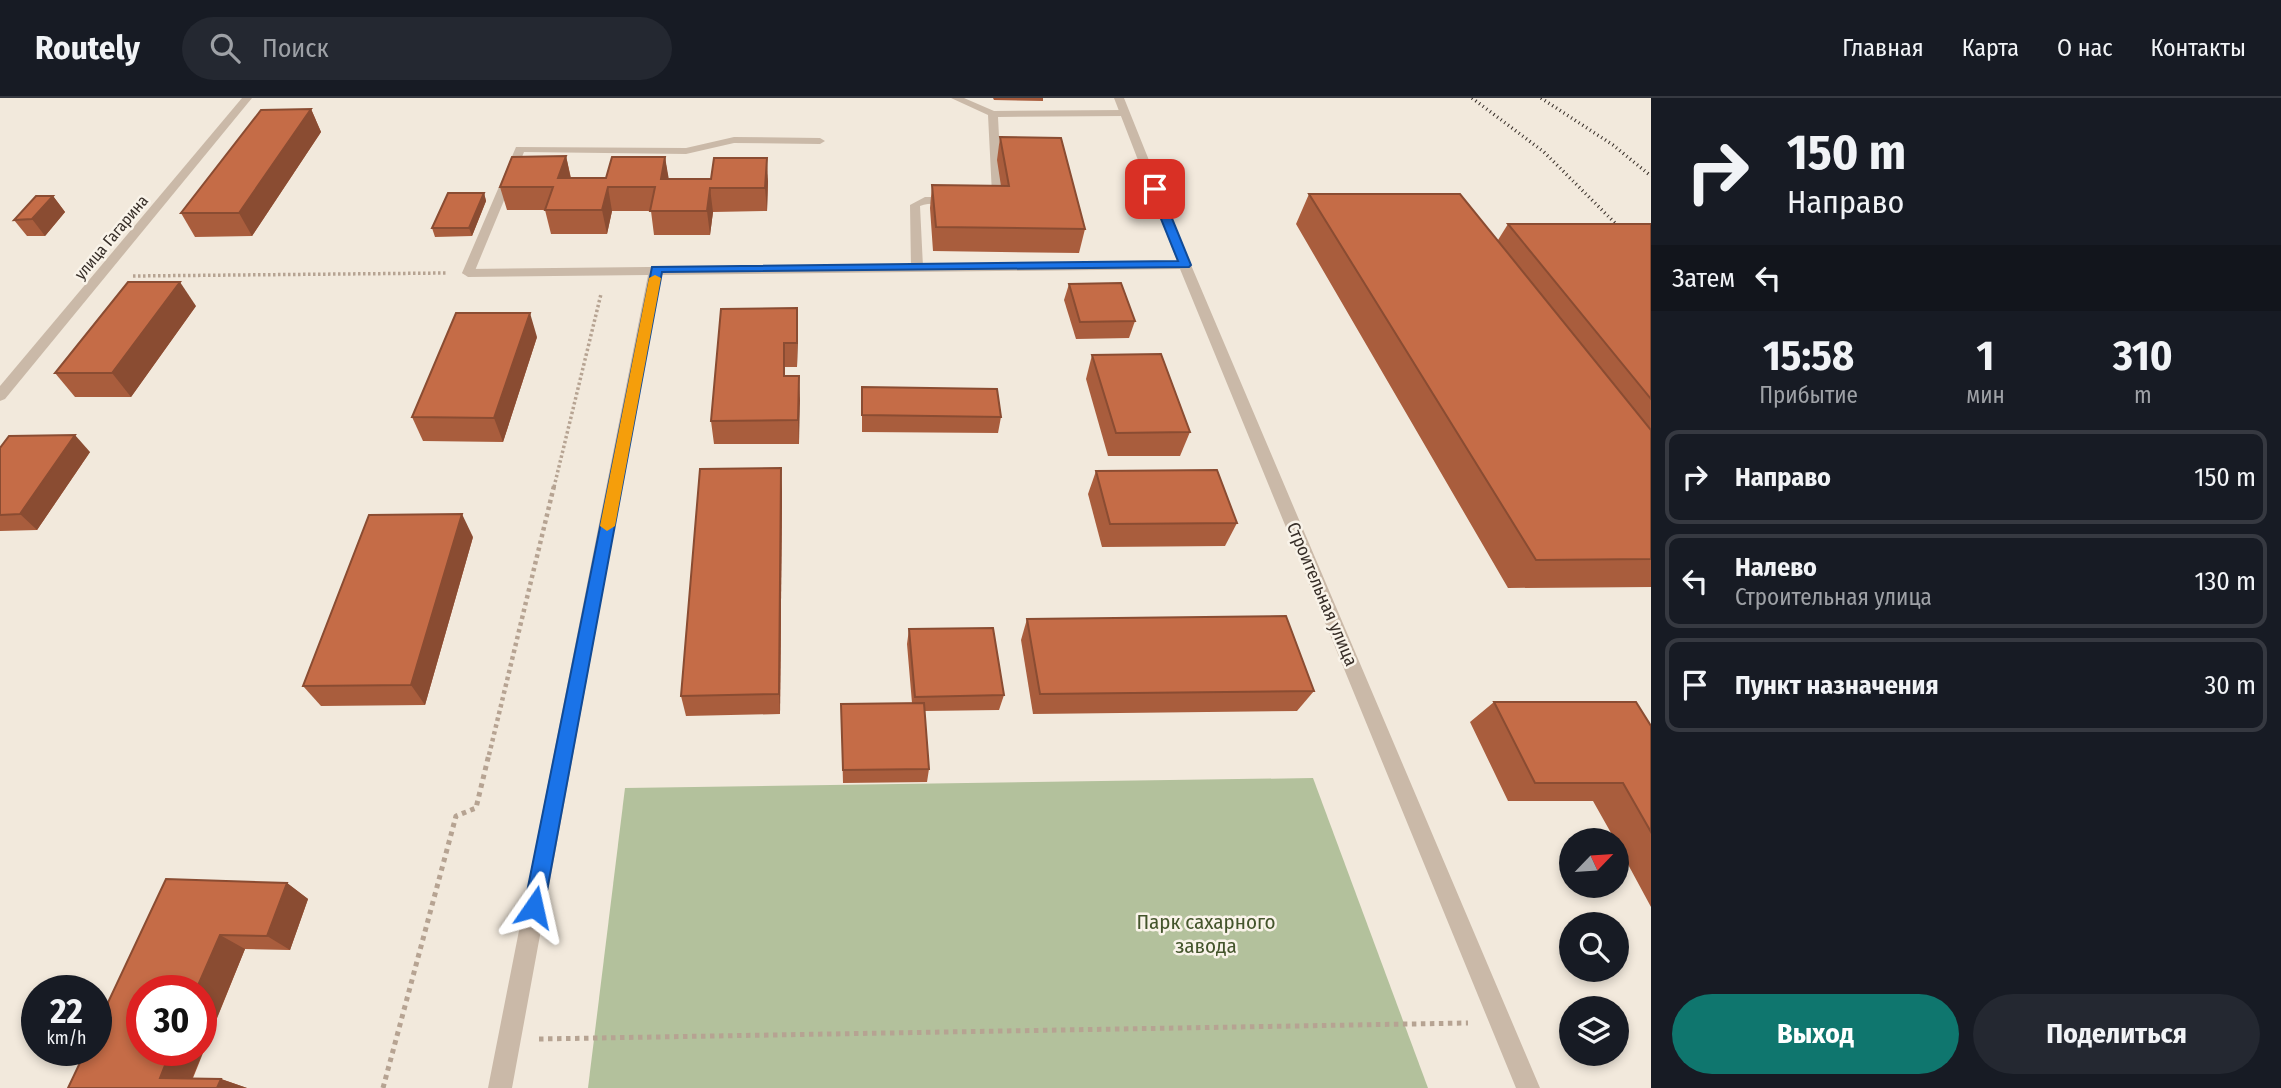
<!DOCTYPE html>
<html lang="ru">
<meta charset="utf-8">
<style>
:root{--surface:#171b24;--page:#242831;--text:#f1f3f6;--muted:#9ea1a6;--line:#363941;--accent:#0f766e}
body{margin:0;font-family:"Fira Sans Condensed",sans-serif;background:var(--page);color:var(--text);height:100vh;display:flex;flex-direction:column;font-size:26px;white-space:nowrap}
*{box-sizing:border-box;margin:0}
p{font-size:23px;color:var(--muted)}
.icon{flex:none;width:38px;height:38px;fill:none;stroke:currentColor;stroke-width:2;stroke-linecap:round;stroke-linejoin:round}
.map{position:relative;flex:1;overflow:hidden}
.sheet{display:flex;flex-direction:column;background:var(--surface);width:630px}
.sheet>*{flex:none}
.guide{background:#171b24;color:var(--text);overflow:hidden}
.needle{width:46px;rotate:65deg}
.buttons{position:absolute;left:1559px;top:730px;display:grid;gap:14px}
.buttons a{display:grid;place-items:center;width:70px;height:70px;border-radius:50%;background:var(--surface);box-shadow:0 4px 10px #0003;font-size:35px}
.speed{position:absolute;left:21px;top:877px;display:flex;gap:14px;font-size:35px;font-weight:700;text-align:center}
.speed>*{display:grid;place-content:center;width:91px;height:91px;border-radius:50%;background:var(--surface);box-shadow:0 4px 10px #0003;line-height:1}
.speed small{font-size:18px;font-weight:400}
.speed .limit{border:10px solid #d22;background:#fff;color:#111}
.pin{position:absolute;display:grid;place-items:center;width:60px;height:60px;color:#fff;margin:-30px;border-radius:14px;box-shadow:0 4px 10px #0006}
.me{position:absolute;width:77px;margin:-38px;rotate:11deg;stroke-linejoin:round;filter:drop-shadow(0 0 5px #0008)}
.turn{display:flex;align-items:center;gap:24px;height:147px;padding:0 21px;font-size:32px}
.turn .icon{width:91px;height:91px;stroke-width:2.5}
.turn b{display:block;font-size:49px;line-height:60px}
.then{display:flex;align-items:center;height:66px;padding:0 21px;background:#0003;gap:14px;font-size:26px}
.eta{display:flex;justify-content:space-evenly;align-items:center;height:119px;text-align:center}
.eta b{font-size:42px;font-weight:700;line-height:49px}
.primary-button{display:flex;gap:14px;margin-top:auto;padding:14px 21px}
.primary-button a{flex:1;height:80px;border-radius:42px;background:var(--accent);color:#fff;font-size:28px;font-weight:700;line-height:80px;text-align:center}
.primary-button a+a{background:var(--page);color:var(--text)}
ul{padding:0;list-style:none}
li{display:flex;align-items:center;gap:21px;height:94px;margin:0 14px 10px;padding:0 7px;border:4px solid var(--line);border-radius:14px}
li div{flex:1}
li b{display:block;font-size:26px}
li em{font-style:normal}
header{display:flex;align-items:center;gap:42px;box-sizing:border-box;height:98px;padding:0 35px;background:var(--surface);border-bottom:2px solid var(--line)}
header strong{font-size:33px}
nav{display:flex;gap:38px;margin-inline-start:auto;font-size:24px}
.search{width:490px;height:63px;background:var(--page);display:flex;align-items:center;gap:18px;box-sizing:border-box;padding:0 24px;border-radius:38px;color:var(--muted);font-size:26px}
main{display:flex;flex:1;min-height:0}
.map>svg:first-child{display:block}
.green{fill:#b3c19c}
.lines{fill:none;stroke-linecap:round;stroke-linejoin:round}
.path-far2{stroke:#b6a392;stroke-width:3.5;stroke-dasharray:2.5 2.5;stroke-linecap:butt}
.path-far1{stroke:#b6a392;stroke-width:4.5;stroke-dasharray:3.5 3.5;stroke-linecap:butt}
.path{stroke:#b6a392;stroke-width:5;stroke-dasharray:4.5 4.5;stroke-linecap:butt}
.service{fill:#cab9a8;fill-rule:evenodd}
.minor{fill:#cab9a8;fill-rule:evenodd}
.tertiary{fill:#cab9a8;fill-rule:evenodd}
.rail{stroke:#372e28;stroke-width:3.5;stroke-dasharray:1 3.5;stroke-linecap:butt}
.wall{fill:#a95d3d}
.shaded-wall{fill:#8a4c32}
.building{fill:#c56c47;stroke:#8a4c32;stroke-width:2}
.route{fill:#1a73e8;stroke:#114b97;stroke-width:2}
.slow{fill:#f59e0b}
.labels{text-anchor:middle;stroke-width:5;stroke-linejoin:round;paint-order:stroke}
.far-street-label{font-size:16px;fill:#372e28;stroke:#f9f3e9}
.street-label{font-size:18px;fill:#372e28;stroke:#f9f3e9}
.near-park-label{font-size:21px;fill:#44552c;stroke:#f9f3e9}
</style>
<header>
<strong>Routely</strong>
<div class="search"><svg class="icon" aria-label="search" viewBox="0 0 24 24"><circle cx="10" cy="10" r="6"/><path d="M15 15l6 6"/></svg>Поиск</div>
<nav><a>Главная</a><a>Карта</a><a>О нас</a><a>Контакты</a></nav>
</header>
<main>
<div class="map">
<svg width="1651" height="990" viewBox="0 0 1651 990">
<rect width="100%" height="100%" fill="#f2e9dc"/>
<path class="green" d="M1313 680 1428 990H588L625 690Z"/>
<g class="lines">
<g class="path-far2">
<path d="M133 178 446 175"/>
<path d="M554 389 601 196"/>
</g>
<path class="path-far1" d="M489 657 554 388"/>
<g class="path">
<path d="M539 941 1468 925"/>
<path d="M383 990 456 718 476 710 489 656"/>
</g>
<g class="service">
<path d="M951 0H964L994 13 1124 12 1129 15 1124 18 998 19 1002 97 988 105 983 102 992 96 988 17Z"/>
<path d="M734 39 820 40 825 43 820 46 734 45 686 56 524 54 474 175 468 178 462 175 516 49 686 50Z"/>
<path d="M925 99H952L957 102C947 109 932 103 920 108L923 169 917 172 911 169 910 107Z"/>
</g>
<path class="minor" d="M1114 0H1124L1191 167 1540 990H1516L1180 171 661 177 512 990H488L648 177 468 179 462 175 468 171 1177 163Z"/>
<path class="tertiary" d="M242 0H252L5 301 0 303V288Z"/>
<g class="rail">
<path d="M1472 0 1544 54 1651 161"/>
<path d="M1541 0 1613 47 1651 78"/>
</g>
</g>
<g class="wall">
<path d="M993 0H1043V3L994 2Z"/>
<path d="M311 11 321 34 252 138 195 139 181 115Z"/>
<path d="M1000 39 1085 131 1079 155 933 153 930 110 932 87 1001 88 997 62Z"/>
<path d="M566 58 571 80H606L665 59 668 81 768 83 767 113 713 114 710 137H654L651 113H612L607 136H551L545 112H507L500 89Z"/>
<path d="M484 95 486 103 472 138 435 139 432 130Z"/>
<path d="M1309 96 1498 142 1508 126H1651V489L1508 490 1296 126Z"/>
<path d="M53 98 65 114 45 138H27L14 122Z"/>
<path d="M1069 186 1135 223 1129 240 1076 241 1064 202Z"/>
<path d="M196 208 131 299H75L55 275Z"/>
<path d="M721 211 798 234 797 269H785V278H799V346H714L711 323Z"/>
<path d="M537 239 503 344 423 343 412 319Z"/>
<path d="M1092 257 1190 334 1180 358H1108L1086 281Z"/>
<path d="M862 289 1001 319 998 335 862 334Z"/>
<path d="M0 350 90 354 37 432 0 433Z"/>
<path d="M1096 373 1237 425 1225 448 1102 449 1088 396Z"/>
<path d="M782 393 780 616 686 618 681 598Z"/>
<path d="M473 439 425 607 321 608 303 588Z"/>
<path d="M1027 521 1314 593 1297 613 1033 616 1021 542Z"/>
<path d="M909 531 1004 597 999 612 924 613 929 671 927 684 843 685 841 606 912 605 907 546Z"/>
<path d="M1494 604 1651 628V809L1617 746V742H1615L1593 703H1508L1470 624Z"/>
<path d="M287 785 308 801 290 852 245 851 193 980 221 981 247 990H68L96 930Z"/>
</g>
<g class="shaded-wall">
<path d="M311 11 321 34 252 138 239 115Z"/>
<path d="M566 58 571 82 558 80Z"/>
<path d="M665 59 669 82 661 81Z"/>
<path d="M767 60 768 83 767 113 765 90Z"/>
<path d="M608 89 612 113 607 136 602 112Z"/>
<path d="M710 90 713 114 710 137 707 113Z"/>
<path d="M484 95 486 103 472 138 469 130Z"/>
<path d="M53 98 65 114 45 138 32 121Z"/>
<path d="M180 184 196 208 131 299 112 275Z"/>
<path d="M797 210 798 234 797 269Z"/>
<path d="M530 215 537 239 503 344 494 320Z"/>
<path d="M784 245 785 269V302L784 278Z"/>
<path d="M799 278 800 302 799 346 798 322Z"/>
<path d="M75 337 90 354 37 432 20 416Z"/>
<path d="M781 370 782 393 780 616 779 596Z"/>
<path d="M462 416 473 439 425 607 411 587Z"/>
<path d="M287 785 308 801 290 852 267 838Z"/>
<path d="M220 837 245 851 189 988 160 980 171 952H201V892H196Z"/>
<path d="M221 981 247 990H217Z"/>
</g>
<g class="building">
<path d="M311 11 239 115H181L261 12Z"/>
<path d="M1000 39 1061 40 1085 131 936 129 932 87 1009 88Z"/>
<path d="M566 58 558 80H606L612 59H665L661 81H711L714 60H767L765 90H710L707 113H650L655 89H608L602 112H545L553 89H500L512 59Z"/>
<path d="M448 95H484L469 130H432Z"/>
<path d="M1309 96H1460L1651 332V461L1536 462Z"/>
<path d="M36 98H53L32 121 14 122Z"/>
<path d="M1508 126H1651V301Z"/>
<path d="M128 184H180L112 275H55Z"/>
<path d="M1121 185 1135 223 1080 224 1069 186Z"/>
<path d="M797 210V245H784V278H799L798 322 711 323 721 211Z"/>
<path d="M456 215H530L494 320 412 319Z"/>
<path d="M1161 256 1190 334 1116 335 1092 257Z"/>
<path d="M862 289 997 291 1001 319 862 317Z"/>
<path d="M75 337 20 416 0 417V350L9 338Z"/>
<path d="M781 370 779 596 681 598 700 371Z"/>
<path d="M1217 372 1237 425 1110 426 1096 373Z"/>
<path d="M462 416 411 587 303 588 369 417Z"/>
<path d="M1286 518 1314 593 1040 596 1027 521Z"/>
<path d="M993 530 1004 597 915 599 909 531Z"/>
<path d="M1494 604H1636L1651 628V734L1623 685H1535Z"/>
<path d="M924 605 929 671 843 672 841 606Z"/>
<path d="M166 781 287 785 267 838 220 837 196 892H142V952H171L160 980 221 981 217 990H68L86 952H96V930Z"/>
</g>
<path class="route" d="M1151 88 1160 91 1191 167 1189 169 662 174 544 809 541 816 534 819 527 816 524 809 652 169 1178 163 1149 91Z"/>
<path class="slow" d="M655 177 661 180 615 428 607 433 600 428 649 180Z"/>
<g class="labels">
<g class="far-street-label">
<text transform="translate(111 139) rotate(-50)" y="6">улица Гагарина</text>
</g>
<g class="street-label">
<text transform="translate(1322 496) rotate(67)" y="6">Строительная улица</text>
</g>
<g class="near-park-label">
<text x="1206" y="831">Парк сахарного<tspan x="1206" dy="24">завода</tspan></text>
</g>
</g>
</svg>
<div class="buttons">
<a><svg class="needle" viewBox="-14 -14 28 28"><path d="M0-13l5 13h-10z" fill="#e53935"/><path d="M0 13l5-13h-10z" fill="#9ea1a6"/></svg></a>
<a><svg class="icon" aria-label="search" viewBox="0 0 24 24"><circle cx="10" cy="10" r="6"/><path d="M15 15l6 6"/></svg></a>
<a><svg class="icon" aria-label="layers" viewBox="0 0 24 24"><path d="M12 4l9 5-9 5-9-5zM3 14l9 5 9-5"/></svg></a>
</div>
<div class="speed"><div>22<small>km/h</small></div><div class="limit">30</div></div>
<div class="pin" style="left:1155px;top:91px;background:#d93025"><svg class="icon" aria-label="arrive" viewBox="0 0 24 24"><path d="M6 21V4h12l-3 4 3 4H6"/></svg></div>
<svg class="me" style="left:534px;top:809px" viewBox="-20 -20 40 40"><path d="M0-17L14 15 0 8-14 15z" fill="#1a73e8" stroke="#fff" stroke-width="4"/></svg>
</div>
<section class="sheet">
<div class="guide">
<div class="turn"><svg class="icon" aria-label="right" viewBox="0 0 24 24"><path d="M7 20v-9h11M14 6l5 5-5 5"/></svg><div><b>150 m</b>Направо</div></div>
<div class="then">Затем<svg class="icon" aria-label="left" viewBox="0 0 24 24"><path d="M17 20v-9H6M10 6l-5 5 5 5"/></svg></div>
</div>
<div class="eta">
<div><b>15:58</b><p>Прибытие</p></div>
<div><b>1</b><p>мин</p></div>
<div><b>310</b><p>m</p></div>
</div>
<ul>
<li><svg class="icon" aria-label="right" viewBox="0 0 24 24"><path d="M7 20v-9h11M14 6l5 5-5 5"/></svg><div><b>Направо</b></div><em>150 m</em></li>
<li><svg class="icon" aria-label="left" viewBox="0 0 24 24"><path d="M17 20v-9H6M10 6l-5 5 5 5"/></svg><div><b>Налево</b><p>Строительная улица</p></div><em>130 m</em></li>
<li><svg class="icon" aria-label="arrive" viewBox="0 0 24 24"><path d="M6 21V4h12l-3 4 3 4H6"/></svg><div><b>Пункт назначения</b></div><em>30 m</em></li>
</ul>
<div class="primary-button"><a>Выход</a><a>Поделиться</a></div>
</section>
</main>
